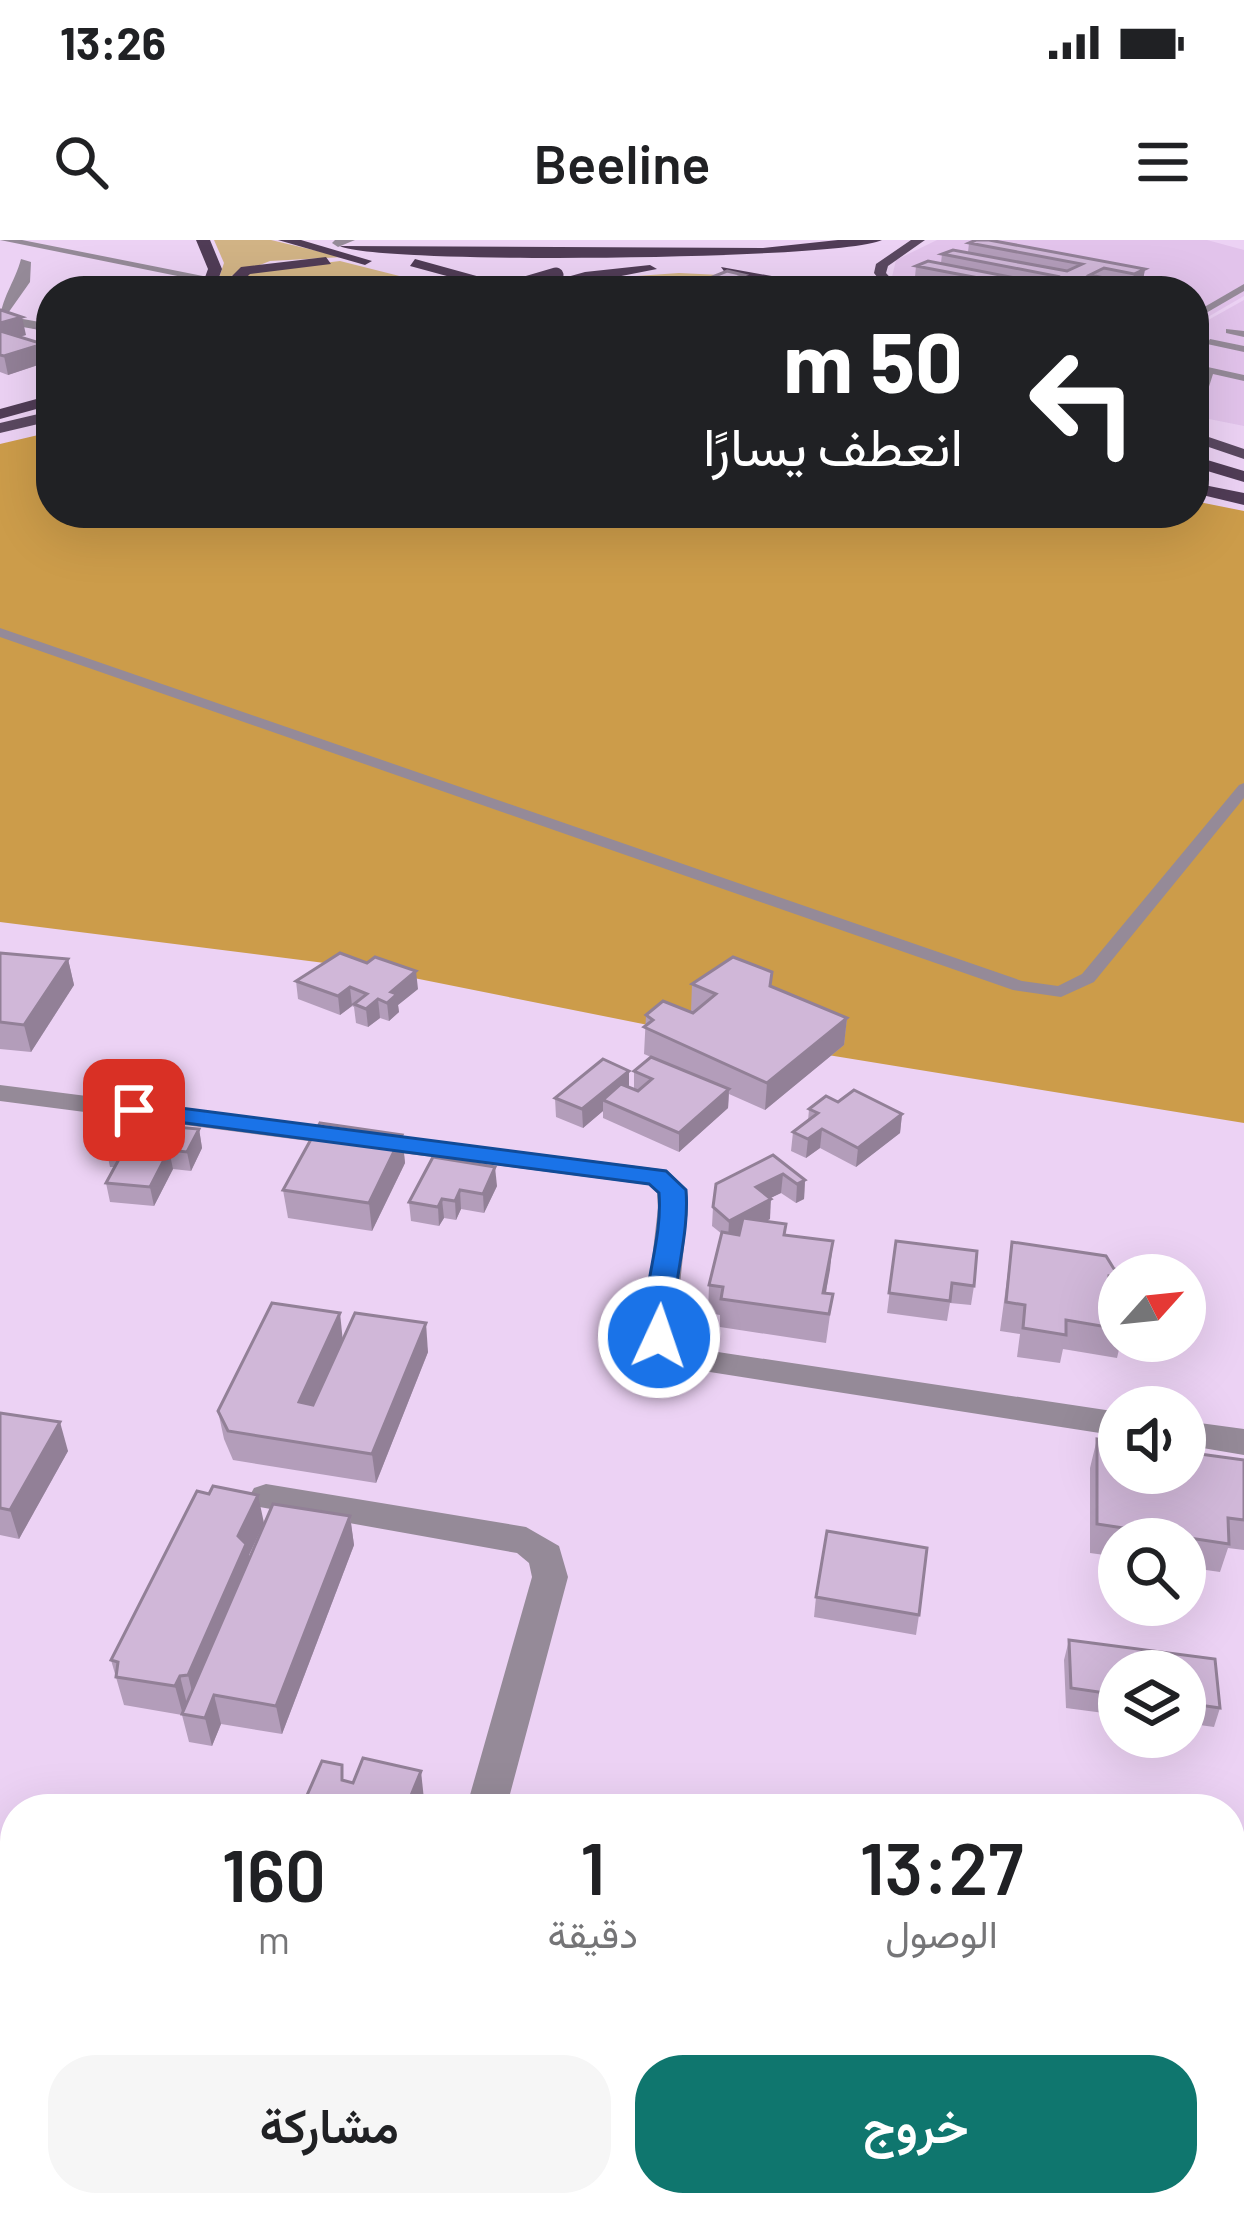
<!DOCTYPE html>
<html lang="ar">
<meta charset="utf-8">
<style>
:root{--surface:#fff;--page:#f6f6f6;--text:#202124;--muted:#757577;--accent:#0f766e}
body{margin:0;font-family:Barlow,Vazirmatn,sans-serif;background:var(--page);color:var(--text);direction:rtl;height:100vh;display:flex;flex-direction:column;font-size:45px;white-space:nowrap}
*{box-sizing:border-box;margin:0}
p{font-size:39px;color:var(--muted)}
.icon{flex:none;width:66px;height:66px;fill:none;stroke:currentColor;stroke-width:2;stroke-linecap:round;stroke-linejoin:round}
.map{position:relative;flex:1;overflow:hidden;direction:ltr}
.details{position:absolute;left:0px;top:1554px;width:1245px;height:423px;display:flex;flex-direction:column;background:var(--surface);border-radius:48px 48px 0 0;box-shadow:0 12px 48px #0002;direction:rtl}
.details>*{flex:none}
.top-card{position:absolute;left:36px;top:36px;width:1173px;height:252px;border-radius:48px;box-shadow:0 12px 48px #0002;direction:rtl;background:#202124;color:#fff;overflow:hidden}
.needle{width:78px;rotate:63deg}
.controls{position:absolute;left:1098px;top:1014px;display:grid;gap:24px}
.controls a{display:grid;place-items:center;width:108px;height:108px;border-radius:50%;background:var(--surface);box-shadow:0 12px 48px #0002;font-size:60px}
.pin{position:absolute;display:grid;place-items:center;width:102px;height:102px;color:#fff;margin:-51px;border-radius:24px;box-shadow:0 6px 18px #0006}
.me{position:absolute;width:132px;margin:-66px;rotate:3deg;stroke-linejoin:round;filter:drop-shadow(0 0 9px #0008)}
.turn{display:flex;align-items:center;gap:42px;height:252px;padding:0 48px;font-size:54px}
.turn .icon{width:156px;height:156px;stroke-width:2.5}
.turn b{display:block;font-size:84px;line-height:102px}
.eta{display:flex;justify-content:space-evenly;align-items:center;height:204px;text-align:center}
.eta b{font-size:72px;font-weight:600;line-height:84px}
.button{display:flex;gap:24px;margin-top:auto;padding:24px 48px}
.button a{flex:1;height:138px;border-radius:48px;background:var(--accent);color:#fff;font-size:48px;font-weight:600;line-height:138px;text-align:center}
.button a+a{background:var(--page);color:var(--text)}
.status{display:flex;justify-content:space-between;align-items:center;height:84px;padding:0 60px;background:var(--surface);direction:ltr}
.status svg{height:33px;fill:currentColor}
header{display:flex;justify-content:space-between;align-items:center;height:156px;padding:0 48px;background:var(--surface);font-size:54px;font-weight:600}
.map>svg:first-child{display:block}
.built{fill:#e2c3eb}
.green{fill:#d1b385}
.forest{fill:#cc9c4a}
.lines{fill:none;stroke-linecap:round;stroke-linejoin:round}
.service{fill:#958a98;fill-rule:evenodd}
.minor{fill:#958a98;fill-rule:evenodd}
.primary{fill:#5a4860;fill-rule:evenodd}
.trunk{fill:#503c56;fill-rule:evenodd}
.trunk-bridge{stroke:#503c56;stroke-width:15}
.wall{fill:#b39dba}
.shaded-wall{fill:#928097}
.building{fill:#d0b7d8;stroke:#928097;stroke-width:3}
.route{fill:#1a73e8;stroke:#114b97;stroke-width:3}
</style>
<div class="status"><b>13:26</b><svg viewBox="0 0 49 12"><path d="M0 12V9h3v3zM5 12V6h3v6zM10 12V3h3v9zM15 12V0h3v12zM26 1h20v11H26zM47 4h2v5h-2z"/></svg></div>
<header><svg class="icon" aria-label="menu" viewBox="0 0 24 24"><path d="M4 6h16M4 12h16M4 18h16"/></svg>Beeline<svg class="icon" aria-label="search" viewBox="0 0 24 24"><circle cx="10" cy="10" r="6"/><path d="M15 15l6 6"/></svg></header>
<div class="map">
<svg width="1244" height="1975" viewBox="0 0 1244 1975">
<rect width="100%" height="100%" fill="#ecd2f4"/>
<g class="built">
<path d="M937 0H1207L1244 10V56L1194 85V51H918L892 37 896 20Z"/>
<path d="M1244 60V186L1194 176V88Z"/>
</g>
<g class="green">
<path d="M214 0H271L343 17 270 21 218 41 224 23Z"/>
<path d="M340 21 451 49 224 51 250 32Z"/>
<path d="M679 33 741 36 813 51H569L622 37Z"/>
</g>
<path class="forest" d="M51 192V273H1194V261L1244 271V883L663 788 364 728 0 682V204Z"/>
<g class="lines">
<g class="service">
<path d="M1244 44V51L1194 80V73Z"/>
<path d="M1226 89 1244 91V97L1226 93Z"/>
<path d="M1210 99 1244 106V112L1207 104Z"/>
<path d="M1194 124 1244 135V141L1213 134 1207 153 1194 159 1203 132 1194 130Z"/>
<path d="M0 388 1022 741 1058 746 1082 734 1239 545 1244 543V558L1094 742 1061 757 1013 750 0 397Z"/>
</g>
<g class="minor">
<path d="M0 0H22L218 39 212 43Z"/>
<path d="M335 0H355L338 7 332 3Z"/>
<path d="M21 19 31 22 30 42 6 76 51 84V92L0 83C0 60 15 42 21 19Z"/>
<path d="M0 845 667 930 687 950 688 968 675 1092 698 1109 1119 1172V1196L678 1127 643 1097 658 968 657 953 649 945 0 861Z"/>
<path d="M1185 1181 1244 1189V1215L1185 1205Z"/>
<path d="M266 1244 526 1287 559 1306 568 1337 506 1569H466L532 1337 529 1323 517 1313 254 1266 249 1257 254 1248Z"/>
<path d="M355 1962H403L399 1975H351Z"/>
</g>
<g class="primary">
<path d="M911 0H925L888 26 886 33 902 51H888L874 33 876 24Z"/>
<path d="M51 171V181L0 193V183Z"/>
<path d="M1194 192 1244 209V219L1194 202Z"/>
</g>
<g class="trunk">
<path d="M196 0H210L222 29 214 51H200L208 29Z"/>
<path d="M278 0H301L372 21 365 25Z"/>
<path d="M838 0H882C844 20 375 25 340 6L763 8Z"/>
<path d="M326 17 331 24 250 34 232 51H217L241 27Z"/>
<path d="M415 19 524 49 585 32 650 25 657 29 545 51H502L410 26Z"/>
<path d="M721 27 833 47 840 51H811L726 34Z"/>
<path d="M51 155V165L0 179V169Z"/>
<path d="M1194 216 1244 231V242L1194 227Z"/>
<path d="M1194 243 1244 253V265L1194 253Z"/>
</g>
<path class="trunk-bridge" d="M501 51 556 35"/>
</g>
<g class="wall">
<path d="M969 3 1145 29 1141 51H930L914 48 916 26 941 23 942 14 968 12Z"/>
<path d="M710 38 744 41 727 47 710 44Z"/>
<path d="M0 70 26 95 19 97 43 104 47 122 8 135 0 132Z"/>
<path d="M51 84V104L39 100 37 88Z"/>
<path d="M0 713 68 719 74 745 31 812 0 809Z"/>
<path d="M296 741 418 749 398 765 399 772 389 781 380 778 368 787 356 783 354 767 352 766 340 775 298 759Z"/>
<path d="M692 744 771 746 847 778 844 805 765 870 729 854 728 868 679 912 603 878V871L583 888 556 877 555 858 629 847 634 849V831L651 817 644 814 646 775 693 773 694 772 691 771Z"/>
<path d="M838 862 902 874 900 893 856 927 820 908 806 918 791 911 793 892 808 881 809 869Z"/>
<path d="M157 873 160 886 199 889 202 908 191 931 173 929 154 966 110 962 106 943 114 927H110L106 908Z"/>
<path d="M402 895 405 923 372 991 288 978 283 950Z"/>
<path d="M773 915 805 940 804 959 796 963 781 953 770 958V979L766 981 785 995 833 1001 826 1053 833 1054 826 1103 720 1087V1075L708 1073 709 1045 722 994 712 986 713 967Z"/>
<path d="M433 917 497 946 484 973 461 969 456 980 444 978 439 986 411 981 409 962Z"/>
<path d="M896 1001 974 1046 971 1065 950 1063 947 1081 887 1073Z"/>
<path d="M1012 1002 1114 1029 1119 1035V1066L1108 1065V1072L1119 1074V1101H1121L1117 1118 1063 1109 1060 1123 1017 1117 1020 1094 1000 1091Z"/>
<path d="M343 1098 428 1112 376 1243 233 1220 224 1199 218 1171Z"/>
<path d="M0 1173 68 1211 19 1299 0 1295Z"/>
<path d="M1097 1199 1244 1220V1310L1228 1308 1220 1332 1185 1327V1299H1119V1317L1090 1313V1228Z"/>
<path d="M209 1254 264 1283 249 1315V1319L350 1276 354 1305 282 1494 221 1484 212 1506 189 1502 182 1475 124 1465 111 1420Z"/>
<path d="M816 1357 919 1375 916 1395 814 1377Z"/>
<path d="M1069 1400 1215 1419 1220 1468 1214 1487 1185 1483V1431H1119V1475L1066 1468 1064 1420Z"/>
<path d="M15 1731V1878L0 1876V1767Z"/>
<path d="M542 1962H720L719 1970 676 1962 675 1975H569L543 1970Z"/>
</g>
<g class="shaded-wall">
<path d="M1145 29 1141 51H1131L1134 34Z"/>
<path d="M744 35V41L727 47V41Z"/>
<path d="M1119 41 1118 51H1108L1109 46Z"/>
<path d="M22 77 26 95 0 102V83Z"/>
<path d="M43 104 47 122 8 135 4 116Z"/>
<path d="M68 719 74 745 31 812 24 785Z"/>
<path d="M416 731 418 749 398 765 399 772 389 781 387 763 391 752Z"/>
<path d="M350 747 352 766 340 775 338 756Z"/>
<path d="M378 759 380 778 368 787 366 769Z"/>
<path d="M847 778 844 805 765 870 767 843Z"/>
<path d="M629 831V849L603 860V871L583 888 582 869Z"/>
<path d="M729 849 728 868 679 912V893Z"/>
<path d="M902 874 900 893 856 927 858 908Z"/>
<path d="M199 889 202 908 191 931 187 912Z"/>
<path d="M822 889 820 908 806 918 808 899Z"/>
<path d="M402 895 405 923 372 991 369 963Z"/>
<path d="M169 910 173 929 154 966 150 947Z"/>
<path d="M495 927 497 946 484 973 483 954Z"/>
<path d="M783 934 781 953 754 966 756 947Z"/>
<path d="M805 940 804 959 796 963 797 944Z"/>
<path d="M460 950 461 969 456 980 455 961Z"/>
<path d="M442 959 444 978 439 986 438 967Z"/>
<path d="M771 959 770 979 728 1000 729 981Z"/>
<path d="M833 1001 830 1030 822 1073 823 1053Z"/>
<path d="M340 1073 343 1102 303 1191 299 1162Z"/>
<path d="M426 1083 428 1112 376 1243 372 1214Z"/>
<path d="M60 1182 68 1211 19 1299 10 1270Z"/>
<path d="M258 1255 264 1283 249 1315 252 1333 195 1464 188 1435 238 1296Z"/>
<path d="M350 1276 354 1305 282 1494 276 1466Z"/>
<path d="M180 1436 187 1464 183 1475 175 1446Z"/>
<path d="M214 1455 221 1484 212 1506 205 1478Z"/>
<path d="M421 1531 425 1569H414L412 1553Z"/>
</g>
<g class="building">
<path d="M976 0H989L1145 29 1134 34 1104 28 1090 35 1119 41 1109 46 1078 40 1064 47 1086 51H1046L916 26 928 21 1041 43 1056 36 942 14 953 10 1067 31 1082 24 969 3Z"/>
<path d="M727 31 744 35 727 41 710 38Z"/>
<path d="M0 70H1L22 77 0 83Z"/>
<path d="M51 84V92L37 88Z"/>
<path d="M0 91 43 104 4 116 0 115Z"/>
<path d="M0 713 68 719 24 785 0 782Z"/>
<path d="M340 713 367 723 375 717 416 731 391 752 397 754 387 763 378 759 366 769 354 764 367 754 350 747 338 756 296 741Z"/>
<path d="M733 717 772 732 770 746 847 778 767 843 644 787 653 780 646 775 663 761 693 773 716 754 692 744Z"/>
<path d="M651 817 729 849 679 893 603 860 621 844 638 851 652 839 634 831Z"/>
<path d="M603 819 629 831 582 869 555 858Z"/>
<path d="M854 850 902 874 858 908 822 889 808 899 793 892 818 873 809 869 826 856 838 862Z"/>
<path d="M128 870 157 873 151 885 199 889 187 912 169 910 150 947 106 943 124 910 106 908Z"/>
<path d="M320 883 402 895 369 963 283 950Z"/>
<path d="M773 915 805 940 797 944 783 934 756 947 771 959 729 981 713 967 716 944Z"/>
<path d="M433 917 495 927 483 954 460 950 455 961 442 959 438 967 409 962Z"/>
<path d="M743 978 786 984 784 995 833 1001 823 1053 833 1054 829 1074 721 1059 723 1047 709 1045 722 992 739 995Z"/>
<path d="M896 1001 977 1011 974 1046 952 1043 950 1061 889 1053Z"/>
<path d="M1012 1002 1106 1016 1114 1029 1130 1032V1035H1119V1037L1109 1036 1108 1072 1119 1074V1089L1066 1080V1095L1023 1088 1025 1065 1006 1062Z"/>
<path d="M272 1063 340 1073 299 1162 313 1165 355 1073 426 1083 372 1214 228 1191 218 1171Z"/>
<path d="M0 1173 60 1182 10 1270 0 1268Z"/>
<path d="M1097 1199 1119 1202V1233H1185V1212L1244 1220V1280L1228 1278 1229 1304 1097 1284Z"/>
<path d="M213 1246 258 1255 238 1296 246 1304 188 1435 180 1436 175 1446 116 1437 118 1422 111 1420 197 1251 209 1254Z"/>
<path d="M273 1264 350 1276 276 1466 214 1455 205 1478 182 1474Z"/>
<path d="M827 1291 927 1308 919 1375 816 1357Z"/>
<path d="M1069 1400 1215 1419 1220 1468 1185 1463V1431H1119V1455L1071 1448Z"/>
<path d="M363 1518 421 1531 412 1553 424 1556 419 1569H301L322 1521 342 1525V1540L353 1543Z"/>
<path d="M15 1731V1862L0 1859V1767Z"/>
<path d="M237 1962H276L310 1971 308 1975H232Z"/>
<path d="M638 1962H674L673 1968Z"/>
</g>
<path class="route" d="M134 862 666 931 686 950C690 999 670 1047 674 1097L659 1107 645 1097C641 1048 663 1001 659 953L649 944 125 875 121 870Z"/>
</svg>
<div class="controls">
<a><svg class="needle" viewBox="-14 -14 28 28"><path d="M0-13l5 13h-10z" fill="#e53935"/><path d="M0 13l5-13h-10z" fill="#757577"/></svg></a>
<a><svg class="icon" aria-label="sound" viewBox="0 0 24 24"><path d="M4 9h4l5-4v14l-5-4H4zM17 9q2 3 0 6"/></svg></a>
<a><svg class="icon" aria-label="search" viewBox="0 0 24 24"><circle cx="10" cy="10" r="6"/><path d="M15 15l6 6"/></svg></a>
<a><svg class="icon" aria-label="layers" viewBox="0 0 24 24"><path d="M12 4l9 5-9 5-9-5zM3 14l9 5 9-5"/></svg></a>
</div>
<div class="pin" style="left:134px;top:870px;background:#d93025"><svg class="icon" aria-label="arrive" viewBox="0 0 24 24"><path d="M6 21V4h12l-3 4 3 4H6"/></svg></div>
<svg class="me" style="left:659px;top:1097px" viewBox="-20 -20 40 40"><circle r="17" fill="#1a73e8" stroke="#fff" stroke-width="3"/><path d="M0-11L8 9 0 5-8 9z" fill="#fff"/></svg>
<div class="top-card">
<div class="turn"><svg class="icon" aria-label="left" viewBox="0 0 24 24"><path d="M17 20v-9H6M10 6l-5 5 5 5"/></svg><div><b>50 m</b>انعطف يسارًا</div></div>
</div>
<section class="details">
<div class="eta">
<div><b>13:27</b><p>الوصول</p></div>
<div><b>1</b><p>دقيقة</p></div>
<div><b>160</b><p>m</p></div>
</div>
<div class="button"><a>خروج</a><a>مشاركة</a></div>
</section>
</div>
